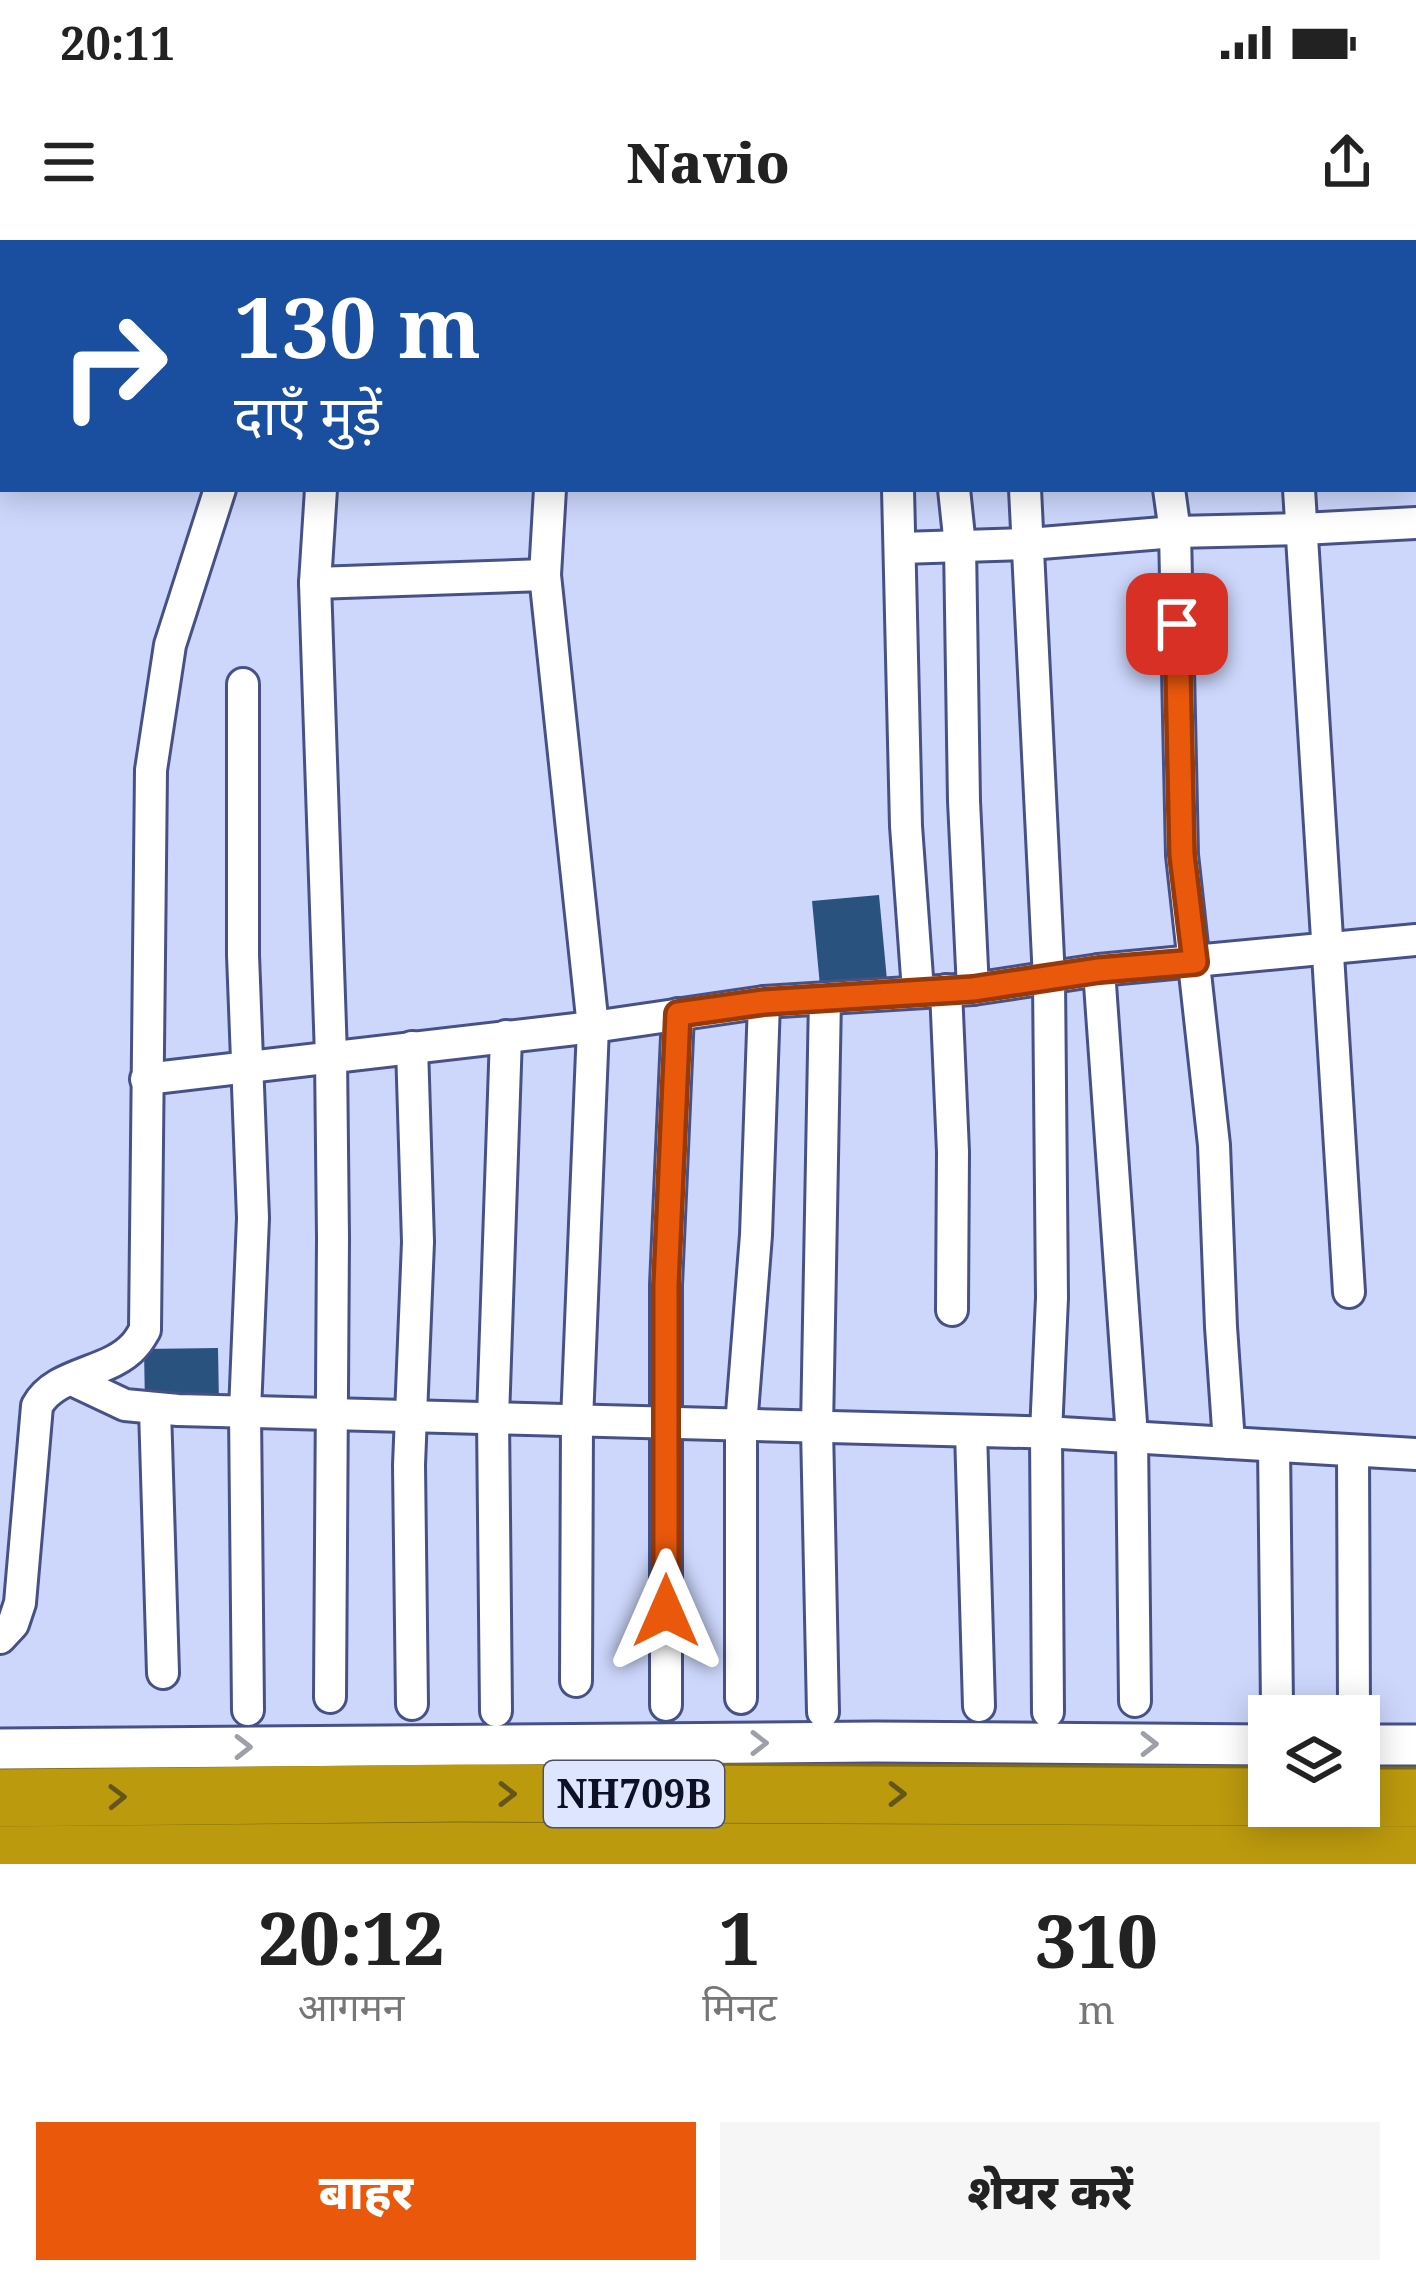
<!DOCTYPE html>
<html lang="hi">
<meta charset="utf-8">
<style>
:root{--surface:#fff;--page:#f6f6f6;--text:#222;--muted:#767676;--accent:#ea580c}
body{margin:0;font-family:"Noto Serif","Noto Sans Devanagari",serif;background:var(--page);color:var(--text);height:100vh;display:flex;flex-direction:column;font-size:45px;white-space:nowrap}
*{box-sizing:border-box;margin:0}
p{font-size:39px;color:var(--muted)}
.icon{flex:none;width:66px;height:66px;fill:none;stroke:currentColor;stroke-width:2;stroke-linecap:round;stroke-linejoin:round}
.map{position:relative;height:1624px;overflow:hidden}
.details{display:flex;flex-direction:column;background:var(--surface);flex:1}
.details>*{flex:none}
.guide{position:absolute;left:0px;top:0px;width:1416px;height:252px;box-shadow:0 6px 30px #0003;background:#1a4fa0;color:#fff;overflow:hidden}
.controls{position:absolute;left:1248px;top:1455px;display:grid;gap:24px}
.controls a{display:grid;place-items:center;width:132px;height:132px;border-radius:0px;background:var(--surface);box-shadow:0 6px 30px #0003;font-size:60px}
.pin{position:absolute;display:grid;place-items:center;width:102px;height:102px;color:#fff;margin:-51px;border-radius:24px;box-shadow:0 6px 18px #0006}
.me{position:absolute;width:132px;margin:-66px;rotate:0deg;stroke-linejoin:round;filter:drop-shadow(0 0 9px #0008)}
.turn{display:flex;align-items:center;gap:42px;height:252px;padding:0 36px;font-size:54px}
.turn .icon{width:156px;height:156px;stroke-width:2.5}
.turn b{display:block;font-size:84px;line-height:102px}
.eta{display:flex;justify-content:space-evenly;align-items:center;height:204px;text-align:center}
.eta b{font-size:72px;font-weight:800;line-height:84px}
.primary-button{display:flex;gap:24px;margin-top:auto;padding:24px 36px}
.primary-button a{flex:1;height:138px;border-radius:0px;background:var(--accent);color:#fff;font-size:48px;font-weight:800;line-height:138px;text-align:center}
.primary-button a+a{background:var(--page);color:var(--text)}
.status{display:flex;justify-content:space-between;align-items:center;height:84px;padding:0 60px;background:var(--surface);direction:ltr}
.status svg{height:33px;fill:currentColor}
header{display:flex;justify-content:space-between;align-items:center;height:156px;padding:0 36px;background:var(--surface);font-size:54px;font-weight:800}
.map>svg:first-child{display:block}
.building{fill:#2a527f}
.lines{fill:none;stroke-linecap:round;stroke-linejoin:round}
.minor-casing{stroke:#465287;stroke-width:36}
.tertiary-casing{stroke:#465287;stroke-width:45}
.motorway-casing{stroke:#7f6a16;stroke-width:63}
.minor{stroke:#fff;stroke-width:30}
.tertiary{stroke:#fff;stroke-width:39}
.motorway{stroke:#bc9a0e;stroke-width:57}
.oneway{stroke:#9ea0a8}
.oneway2{stroke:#64561a}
.route-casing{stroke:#983908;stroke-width:30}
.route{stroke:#ea580c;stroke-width:21}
.labels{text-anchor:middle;stroke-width:12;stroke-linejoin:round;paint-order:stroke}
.shield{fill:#dee5fe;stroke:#4c5167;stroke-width:3}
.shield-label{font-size:39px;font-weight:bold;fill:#0d1126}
</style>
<div class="status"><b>20:11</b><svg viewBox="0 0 49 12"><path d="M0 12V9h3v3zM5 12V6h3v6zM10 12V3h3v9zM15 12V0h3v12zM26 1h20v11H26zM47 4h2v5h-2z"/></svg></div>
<header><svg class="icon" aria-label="menu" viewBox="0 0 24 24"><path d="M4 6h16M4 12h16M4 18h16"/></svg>Navio<svg class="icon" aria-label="share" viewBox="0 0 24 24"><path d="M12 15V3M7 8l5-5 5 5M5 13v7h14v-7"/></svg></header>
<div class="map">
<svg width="1416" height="1624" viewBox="0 0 1416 1624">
<rect width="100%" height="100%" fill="#cdd7fc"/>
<g class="building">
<path d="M879 655 887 740 820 746 812 661Z"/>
<path d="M218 1108 219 1164 145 1166 144 1109Z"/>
</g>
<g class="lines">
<g class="minor-casing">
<g id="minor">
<path d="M557 0V3"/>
<path d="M884 0V3"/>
<path d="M927 0 928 3"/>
<path d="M1005 0 1006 3"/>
<path d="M1135 0 1136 3"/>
<path d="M1271 0V3"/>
<path d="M1399 0V3"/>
<path d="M268 3 269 0"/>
<path d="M338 3V0"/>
<path d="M470 3V0"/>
<path d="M704 3V0"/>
<path d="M1413 122 1416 155"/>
<path d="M321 249 315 343 331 816 333 998 330 1457"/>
<path d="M550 249 545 335 593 787 577 1181 576 1441"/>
<path d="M898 249 906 586 918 751"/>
<path d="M954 249 960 306 964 561 973 749"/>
<path d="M1025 249 1049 739 1052 1058 1046 1193 1048 1472"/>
<path d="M1169 249 1175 292 1182 615 1214 905 1221 1087 1229 1203"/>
<path d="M1299 249 1349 1052"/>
<path d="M901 308 1029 304 1175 292 1302 289 1416 283"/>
<path d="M315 343 545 335"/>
<path d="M243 444V715L253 978 245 1171 248 1470"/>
<path d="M1099 730 1132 1197 1135 1461"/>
<path d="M946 750 953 912 952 1070"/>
<path d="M146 839 593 787 764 762 973 749 1099 730 1416 700"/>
<path d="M72 1140 125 1165 178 1170 1061 1193 1416 1214"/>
<path d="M155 1169 163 1433"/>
<path d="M971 1191 979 1466"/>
<path d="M1274 1206 1277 1466"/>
<path d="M1353 1211 1354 1470"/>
<path d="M0 1398 13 1384 20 1363 37 1166C55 1132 109 1134 134 1106 139 1101 142 1095 145 1090L151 530 170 405 220 249"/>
<path d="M741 1458V1186L756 995 764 762"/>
<path d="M412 1464 409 1225 418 1002 412 807"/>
<path d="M666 1465V1045L678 774"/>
<path d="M496 1471 493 1178 506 796"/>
<path d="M823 1472 817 1188 825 758"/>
</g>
</g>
<g class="tertiary-casing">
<g id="tertiary">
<path d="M1359 1505H1416"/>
<path d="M0 1509 875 1502 1269 1505"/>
</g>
</g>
<g class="motorway-casing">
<g id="motorway">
<path d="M0 1558 457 1553 1269 1557"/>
<path d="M1359 1558H1416"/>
<path d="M0 1615 457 1611 1416 1615"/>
</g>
</g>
<use href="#minor" class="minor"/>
<use href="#tertiary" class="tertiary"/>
<use href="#motorway" class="motorway"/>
</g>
<defs><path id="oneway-chevron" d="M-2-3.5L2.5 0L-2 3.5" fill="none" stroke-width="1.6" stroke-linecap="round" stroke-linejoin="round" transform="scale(3)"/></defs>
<g class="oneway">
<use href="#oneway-chevron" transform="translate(759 1503)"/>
<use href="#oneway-chevron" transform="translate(1149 1504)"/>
<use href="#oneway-chevron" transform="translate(243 1507)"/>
</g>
<g class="oneway2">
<use href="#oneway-chevron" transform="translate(507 1554)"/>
<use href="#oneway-chevron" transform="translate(897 1554)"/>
<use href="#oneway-chevron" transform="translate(117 1557) rotate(-1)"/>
</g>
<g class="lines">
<g class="route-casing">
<path id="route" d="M666 1371V1045L678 774 764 762 973 749 1099 730 1195 722 1182 615 1177 384"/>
</g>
<use href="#route" class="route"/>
</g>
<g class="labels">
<rect class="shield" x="544" y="1521" width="180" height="66" rx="9"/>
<g class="shield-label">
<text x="634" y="1568">NH709B</text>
</g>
</g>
</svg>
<div class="controls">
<a><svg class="icon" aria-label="layers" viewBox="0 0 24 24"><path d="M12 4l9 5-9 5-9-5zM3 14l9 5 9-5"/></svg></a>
</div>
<div class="pin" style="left:1177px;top:384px;background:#d93025"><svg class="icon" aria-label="arrive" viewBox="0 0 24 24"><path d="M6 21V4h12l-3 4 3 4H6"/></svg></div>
<svg class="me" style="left:666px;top:1371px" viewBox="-20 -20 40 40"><path d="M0-17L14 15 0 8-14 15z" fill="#ea580c" stroke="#fff" stroke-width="4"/></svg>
<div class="guide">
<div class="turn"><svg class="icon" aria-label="right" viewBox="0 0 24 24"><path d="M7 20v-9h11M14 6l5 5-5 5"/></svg><div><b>130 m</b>दाएँ मुड़ें</div></div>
</div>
</div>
<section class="details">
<div class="eta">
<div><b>20:12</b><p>आगमन</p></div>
<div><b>1</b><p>मिनट</p></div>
<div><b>310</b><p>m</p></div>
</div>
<div class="primary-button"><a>बाहर</a><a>शेयर करें</a></div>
</section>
